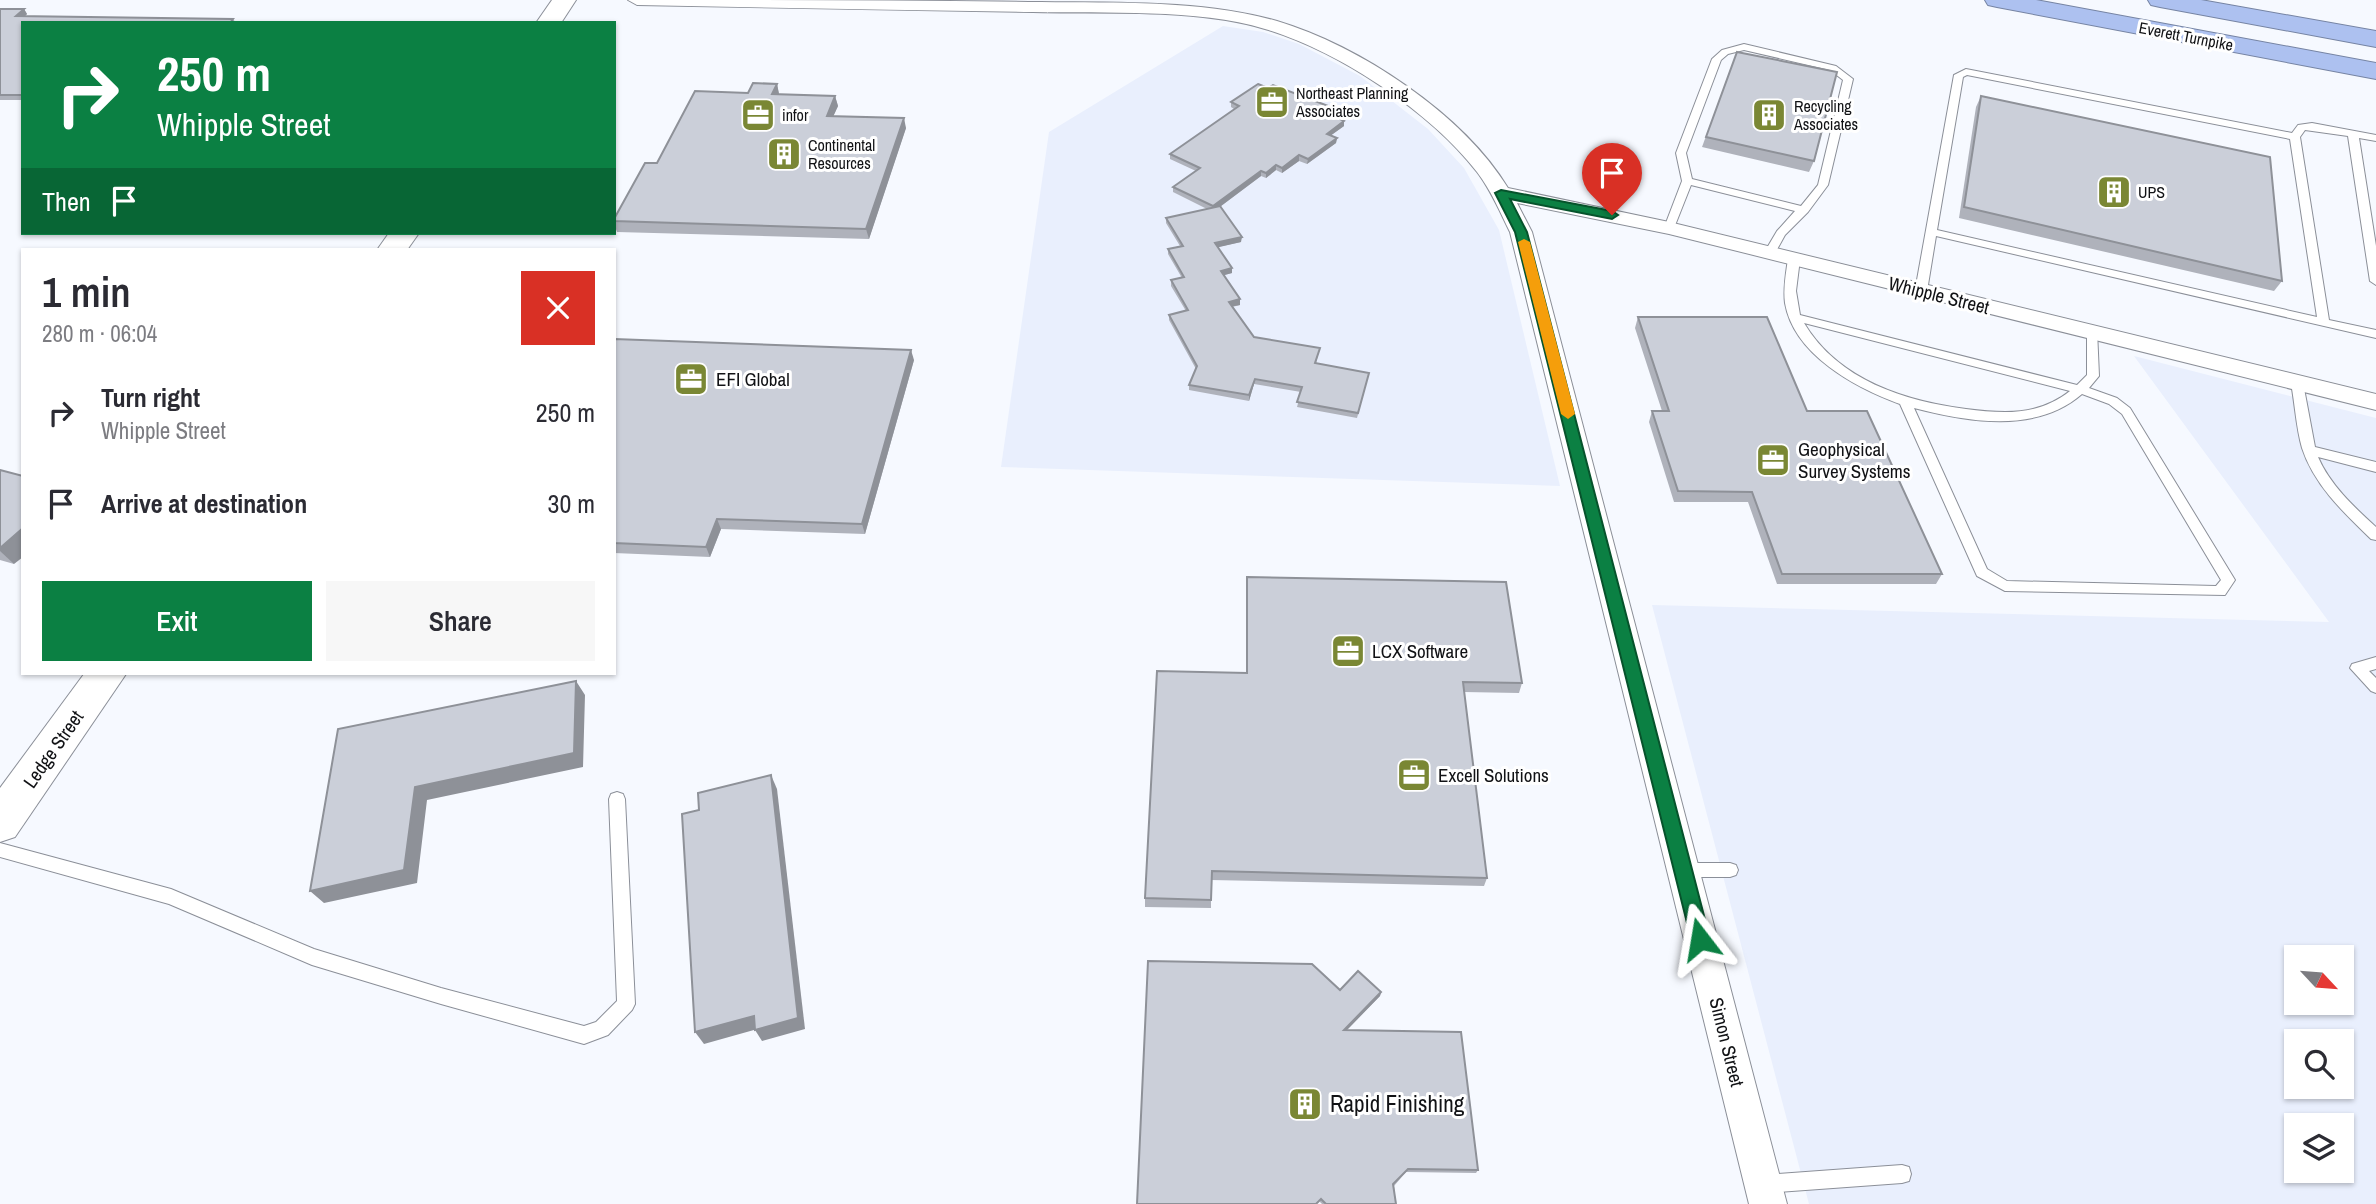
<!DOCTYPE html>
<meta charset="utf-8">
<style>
:root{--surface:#fff;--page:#f7f7f7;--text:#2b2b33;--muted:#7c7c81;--accent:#0b8043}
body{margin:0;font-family:"Archivo Narrow",sans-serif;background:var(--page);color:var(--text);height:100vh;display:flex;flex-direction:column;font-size:26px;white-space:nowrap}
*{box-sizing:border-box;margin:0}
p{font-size:23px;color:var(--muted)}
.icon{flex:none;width:38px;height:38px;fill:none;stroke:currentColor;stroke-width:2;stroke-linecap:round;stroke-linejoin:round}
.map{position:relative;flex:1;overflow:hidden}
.side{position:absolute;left:21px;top:248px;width:595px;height:427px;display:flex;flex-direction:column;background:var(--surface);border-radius:0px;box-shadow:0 2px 5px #0004}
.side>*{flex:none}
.guide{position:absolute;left:21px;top:21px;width:595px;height:214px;border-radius:0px;box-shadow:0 2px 5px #0004;background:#0b8043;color:#fff;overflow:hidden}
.needle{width:46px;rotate:116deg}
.controls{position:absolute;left:2284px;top:945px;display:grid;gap:14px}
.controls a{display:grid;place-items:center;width:70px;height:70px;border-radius:0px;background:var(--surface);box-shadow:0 2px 5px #0004;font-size:35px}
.pin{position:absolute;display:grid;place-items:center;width:60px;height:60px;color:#fff;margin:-72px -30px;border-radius:50% 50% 50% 0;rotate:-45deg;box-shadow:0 0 7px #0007}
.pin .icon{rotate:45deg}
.me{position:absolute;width:77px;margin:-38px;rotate:346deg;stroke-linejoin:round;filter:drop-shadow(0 0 5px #0008)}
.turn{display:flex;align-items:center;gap:24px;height:147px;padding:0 21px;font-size:32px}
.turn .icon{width:91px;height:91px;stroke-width:2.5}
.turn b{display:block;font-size:49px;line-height:60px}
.then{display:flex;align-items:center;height:66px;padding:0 21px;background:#0003;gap:14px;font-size:26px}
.round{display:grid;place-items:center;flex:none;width:74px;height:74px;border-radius:0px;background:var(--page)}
.overview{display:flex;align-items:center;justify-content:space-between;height:119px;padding:0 21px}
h1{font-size:42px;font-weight:600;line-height:52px}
.action{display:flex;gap:14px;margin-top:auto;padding:14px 21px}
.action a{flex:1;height:80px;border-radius:0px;background:var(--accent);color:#fff;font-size:28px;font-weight:600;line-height:80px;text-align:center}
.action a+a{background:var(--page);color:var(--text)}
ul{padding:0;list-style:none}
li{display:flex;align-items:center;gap:21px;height:91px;padding:0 21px}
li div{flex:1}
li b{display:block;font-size:26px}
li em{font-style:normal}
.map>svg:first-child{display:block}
.built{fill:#e9effd;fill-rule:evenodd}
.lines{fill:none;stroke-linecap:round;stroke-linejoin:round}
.lane-casing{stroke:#8b8f98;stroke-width:2}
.street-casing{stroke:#8b8f98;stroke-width:2}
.secondary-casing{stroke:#8b8f98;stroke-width:2}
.highway-casing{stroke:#7684a3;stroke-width:2}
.lane{fill:#fff;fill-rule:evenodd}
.street{fill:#fff;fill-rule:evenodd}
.secondary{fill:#fff;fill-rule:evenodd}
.highway{fill:#adc1f0;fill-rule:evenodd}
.wall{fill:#afb2bb}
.shaded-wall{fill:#8e9198}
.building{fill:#cbcfd9;stroke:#8e9198;stroke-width:2}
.route{fill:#0b8043;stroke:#07532c;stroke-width:2}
.slow{fill:#f59e0b}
.labels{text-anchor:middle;stroke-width:6;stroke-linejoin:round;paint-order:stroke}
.far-street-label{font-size:16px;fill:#111215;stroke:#fff}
.far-poi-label{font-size:16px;fill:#111215;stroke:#fff;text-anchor:start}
.street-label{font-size:19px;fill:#111215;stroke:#fff}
.poi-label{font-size:19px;fill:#111215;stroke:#fff;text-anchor:start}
.near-poi-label{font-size:23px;fill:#111215;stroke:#fff;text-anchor:start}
</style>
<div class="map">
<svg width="2376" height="1204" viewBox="0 0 2376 1204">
<rect width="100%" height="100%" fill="#f6f9ff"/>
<g class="built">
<path d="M1223 26 1263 32 1299 44 1360 76 1428 129 1464 168 1499 230 1560 486 1001 467 1049 132Z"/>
<path d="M2134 356 2376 418V1204H1809L1652 605 2329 622ZM2296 957H2342V1003H2296ZM2296 1041H2342V1087H2296ZM2296 1125H2342V1171H2296Z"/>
</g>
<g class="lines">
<g class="lane-casing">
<g id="lane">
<path d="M1744 44 1836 66 1853 79 1828 185 1808 212 1785 235 1774 255 1770 256 1764 253 1777 231 1795 211 1691 185 1674 228 1669 231 1664 228 1682 181 1676 153 1712 59 1722 50ZM1744 50 1830 70 1843 80 1818 185 1801 206 1692 179 1686 153 1721 60 1728 54Z"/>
<path d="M1966 69 2292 133 2298 125 2312 123 2376 135V141L2359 138 2376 246V285L2370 281 2348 136 2305 130 2300 137 2329 320 2376 330V338L1936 236 1927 291 1925 294H1917L1915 291 1954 75ZM1967 75 2290 139 2317 317 1937 230 1963 77Z"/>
<path d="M1794 256 1800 259 1796 291 1800 315 2077 385 2087 375V333L2089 330H2097L2099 376 2089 388 2117 398 2130 408 2235 580 2225 595 2005 591 1977 576 1900 404C1856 388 1794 355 1785 303 1783 288 1786 273 1788 259ZM1804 323 2070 391C2038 416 2004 414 1966 409 1904 401 1838 380 1804 323ZM2082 394 2109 404 2122 414 2221 580 2216 586 2007 581 1987 569 1914 408C1968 422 2036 434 2082 394Z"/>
<path d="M2297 379 2303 383 2315 447 2376 462V472L2318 457C2330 485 2354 507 2376 527V540L2371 539C2344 513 2314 485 2302 448 2296 427 2295 404 2291 383Z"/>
<path d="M2376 657V669L2369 671 2376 678V693L2371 691 2350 668 2352 664Z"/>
<path d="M617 792 623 794 625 799 635 1004 632 1010 608 1035 584 1044 441 1004 312 965 169 904 0 857V843L171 889 314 949 441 988 584 1026 596 1022 617 1001 609 799 611 794Z"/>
<path d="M1683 863H1730L1736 865 1738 870 1736 875 1730 877H1683L1677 875 1675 870 1677 865Z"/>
<path d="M1902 1165 1909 1167 1911 1174 1909 1181 1902 1183 1764 1193 1757 1191 1755 1184 1757 1177 1764 1175Z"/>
</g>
</g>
<g class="street-casing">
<path id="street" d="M628 0C766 0 903 0 1041 2 1118 3 1202 0 1277 21 1360 46 1463 114 1508 188L1669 222 2376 394V410L1669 234 1517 203 1532 232 1787 1204H1749L1510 232C1500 212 1491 190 1477 172 1430 111 1338 51 1265 29 1197 8 1105 14 1033 12 901 10 769 8 637 5Z"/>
</g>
<g class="secondary-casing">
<g id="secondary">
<path d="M552 0H576L561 23H536Z"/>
<path d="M389 233H419L407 250H377Z"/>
<path d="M84 674H126L15 837 0 842V788Z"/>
</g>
</g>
<g class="highway-casing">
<g id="highway">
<path d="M1985 0H2036L2376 63V79L1997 7 1988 5Z"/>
<path d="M2148 0H2201L2376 31V47L2160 7 2151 5Z"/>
</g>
</g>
<use href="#lane" class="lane"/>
<use href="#street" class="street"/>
<use href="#secondary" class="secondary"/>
<use href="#highway" class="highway"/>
</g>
<g class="wall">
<path d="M0 9H24L27 14 25 16 233 19 236 23H23V100H0Z"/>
<path d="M1737 52 1814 161 1809 172 1702 147Z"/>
<path d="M777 84 779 94 835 96 838 106 833 116 906 128 869 239 617 232 614 224V219L748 93Z"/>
<path d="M1981 96 2282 281 2274 291 1959 218 1976 107Z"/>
<path d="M1231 102 1343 117 1340 119 1344 121V126L1331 135 1337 138 1336 143 1307 164 1299 161 1282 173 1276 170 1266 178 1261 176 1221 206 1241 242 1218 247 1232 268V273L1224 275 1240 299V305L1232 307 1254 337 1320 348 1316 363 1369 373 1357 418 1297 407 1301 392 1254 384 1249 401 1189 390V385L1196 369 1169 320V315L1186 311 1171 286V280L1182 278 1168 254V249L1180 246 1166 223V218L1207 209 1173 192V187L1196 171 1170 159V154L1234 109 1231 107Z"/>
<path d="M1638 317 1807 411 1942 574 1936 584H1777L1748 502H1674L1649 422 1652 411H1662L1635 328Z"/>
<path d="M614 339 914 360 865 534 721 529 710 557 614 553Z"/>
<path d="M0 470 14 564 0 560Z"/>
<path d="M1247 577 1522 683 1519 693 1464 692 1487 878 1484 886 1211 880V908L1145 907V898L1246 673Z"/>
<path d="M1340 990 1381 992 1380 996 1347 1030 1478 1170 1476 1173 1406 1172 1394 1186 1396 1204H1322L1320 1202Z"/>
</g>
<g class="shaded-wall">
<path d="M24 9 27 14 20 21 16 16Z"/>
<path d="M777 84 779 94H772Z"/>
<path d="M835 96 838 106 829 126 827 116Z"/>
<path d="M1344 112 1343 117 1335 122 1336 117Z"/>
<path d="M904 118 906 128 869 239 866 229Z"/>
<path d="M1344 121V126L1326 139 1327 134Z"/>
<path d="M1337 138 1336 143 1307 164 1308 159Z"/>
<path d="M1299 155V161L1282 173V168Z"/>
<path d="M1276 165V170L1266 178V173Z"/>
<path d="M1261 171V176L1213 212V206Z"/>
<path d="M1242 237 1241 242 1215 248V243Z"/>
<path d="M1232 268V273L1221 276V271Z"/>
<path d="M1240 299V305L1229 307V302Z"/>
<path d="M911 350 914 360 865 534 862 524Z"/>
<path d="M1255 379 1254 384 1249 401V395Z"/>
<path d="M717 519 721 529 710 557 706 547Z"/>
<path d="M23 528V557L14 564 0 551V548Z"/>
<path d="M576 681 585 695 583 767 427 800 417 883 324 903 310 891 415 787Z"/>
<path d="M771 775 777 789 805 1029 762 1041 755 1030Z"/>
<path d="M1381 992 1380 996 1343 1034 1344 1030Z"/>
<path d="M754 1016 761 1028 704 1044 695 1032Z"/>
</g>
<g class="building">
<path d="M0 9H24L16 16 233 19 230 23H23V95H0Z"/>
<path d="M1737 52 1837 72 1814 161 1706 137Z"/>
<path d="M753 83 777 84 772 94 835 96 827 116 904 118 866 229 614 221V219L645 163H657L695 91 748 93Z"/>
<path d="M1258 84 1268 88 1273 85 1344 112 1336 117 1344 121 1327 134 1337 138 1308 159 1299 155 1282 168 1276 165 1266 173 1261 171 1213 206 1173 187 1200 168 1170 154 1239 106 1231 102Z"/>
<path d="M1981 96 2270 157 2282 281 1964 207Z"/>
<path d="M1220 206 1242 237 1215 243 1232 268 1221 271 1240 299 1229 302 1254 337 1320 348 1315 363 1369 373 1358 413 1297 402 1302 387 1255 379 1249 395 1189 385 1197 366 1169 315 1188 310 1171 280 1184 277 1168 249 1183 246 1166 218Z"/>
<path d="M1638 317H1767L1807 411H1867L1942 574H1782L1752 492 1678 491 1652 411H1669Z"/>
<path d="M614 339 911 350 862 524 717 519 706 547 614 543Z"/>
<path d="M0 470 23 476V528L0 548Z"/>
<path d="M1247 577 1506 582 1522 683 1463 682 1487 878 1212 871 1211 900 1145 898 1157 671 1247 673Z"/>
<path d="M576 681 574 753 415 787 404 870 310 891 338 729Z"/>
<path d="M771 775 798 1018 755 1030 754 1016 695 1032 682 814 699 810 698 793Z"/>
<path d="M1148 961 1312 964 1340 990 1358 971 1381 992 1344 1030 1461 1032 1478 1170 1408 1169 1393 1184 1396 1204H1326L1321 1199 1316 1204H1137Z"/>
</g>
<path class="route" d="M1501 190 1612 211 1618 215 1612 219 1510 199 1527 232 1710 939 1707 946 1700 948 1694 946 1691 939 1515 232 1495 193Z"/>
<path class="slow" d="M1524 239 1530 242 1575 414 1568 419 1561 414 1518 242Z"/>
<defs>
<g id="office-square" transform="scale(1.75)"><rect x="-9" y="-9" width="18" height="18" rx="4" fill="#7a8734" stroke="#fff"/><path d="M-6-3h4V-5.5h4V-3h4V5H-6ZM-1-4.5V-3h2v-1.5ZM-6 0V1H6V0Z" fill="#fff"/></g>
<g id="building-square" transform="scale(1.75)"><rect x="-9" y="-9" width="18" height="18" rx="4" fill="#7a8734" stroke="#fff"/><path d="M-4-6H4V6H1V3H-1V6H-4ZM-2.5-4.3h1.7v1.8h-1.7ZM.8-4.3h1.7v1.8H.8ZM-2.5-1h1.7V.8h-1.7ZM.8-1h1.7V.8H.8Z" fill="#fff"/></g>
</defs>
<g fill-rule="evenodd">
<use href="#office-square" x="1272" y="102"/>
<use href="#office-square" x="758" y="115"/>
<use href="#building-square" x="1769" y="115"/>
<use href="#building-square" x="784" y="154"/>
<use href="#building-square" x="2114" y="192"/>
<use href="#office-square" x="691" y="379"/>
<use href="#office-square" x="1773" y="460"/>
<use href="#office-square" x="1348" y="651"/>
<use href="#office-square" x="1414" y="775"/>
<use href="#building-square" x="1305" y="1104"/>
</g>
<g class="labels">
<g class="far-street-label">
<text transform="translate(2186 36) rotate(11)" y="6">Everett Turnpike</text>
</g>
<g class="far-poi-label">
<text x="1296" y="99">Northeast Planning<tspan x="1296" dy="18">Associates</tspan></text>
<text x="1794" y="112">Recycling<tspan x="1794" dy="18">Associates</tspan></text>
<text x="782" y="121">infor</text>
<text x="808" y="151">Continental<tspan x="808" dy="18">Resources</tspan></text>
<text x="2138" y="198">UPS</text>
</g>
<g class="street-label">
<text transform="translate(1939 295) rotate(14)" y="7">Whipple Street</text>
<text transform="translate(53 749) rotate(-55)" y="7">Ledge Street</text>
<text transform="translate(1727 1042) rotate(76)" y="7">Simon Street</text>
</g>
<g class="poi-label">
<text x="716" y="386">EFI Global</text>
<text x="1798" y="456">Geophysical<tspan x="1798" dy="22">Survey Systems</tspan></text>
<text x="1372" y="658">LCX Software</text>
<text x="1438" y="782">Excell Solutions</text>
</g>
<g class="near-poi-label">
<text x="1330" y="1112">Rapid Finishing</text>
</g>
</g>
</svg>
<div class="controls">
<a><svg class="needle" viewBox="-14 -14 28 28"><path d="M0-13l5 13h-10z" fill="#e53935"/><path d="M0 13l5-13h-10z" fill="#7c7c81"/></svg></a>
<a><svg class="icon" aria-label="search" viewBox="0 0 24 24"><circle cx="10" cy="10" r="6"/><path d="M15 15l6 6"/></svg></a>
<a><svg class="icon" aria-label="layers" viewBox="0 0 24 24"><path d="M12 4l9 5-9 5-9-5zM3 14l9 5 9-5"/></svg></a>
</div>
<div class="pin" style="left:1612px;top:215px;background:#d93025"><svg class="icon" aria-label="arrive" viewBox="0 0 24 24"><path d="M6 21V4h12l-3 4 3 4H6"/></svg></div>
<svg class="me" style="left:1700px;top:939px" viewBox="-20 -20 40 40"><path d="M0-17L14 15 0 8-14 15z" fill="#0b8043" stroke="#fff" stroke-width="4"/></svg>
<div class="guide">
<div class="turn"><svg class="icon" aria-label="right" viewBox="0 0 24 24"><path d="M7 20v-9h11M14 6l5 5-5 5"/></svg><div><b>250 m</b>Whipple Street</div></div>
<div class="then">Then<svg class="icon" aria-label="arrive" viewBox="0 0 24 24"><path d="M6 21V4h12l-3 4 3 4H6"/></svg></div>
</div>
<section class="side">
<div class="overview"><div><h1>1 min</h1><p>280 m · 06:04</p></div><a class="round" style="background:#d93025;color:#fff"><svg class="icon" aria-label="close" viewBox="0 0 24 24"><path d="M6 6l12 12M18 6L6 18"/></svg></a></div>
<ul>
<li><svg class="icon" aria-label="right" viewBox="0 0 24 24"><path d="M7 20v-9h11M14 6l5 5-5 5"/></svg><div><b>Turn right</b><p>Whipple Street</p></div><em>250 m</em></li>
<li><svg class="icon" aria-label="arrive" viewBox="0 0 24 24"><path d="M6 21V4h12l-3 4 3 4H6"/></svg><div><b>Arrive at destination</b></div><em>30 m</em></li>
</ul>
<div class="action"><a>Exit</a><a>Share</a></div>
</section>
</div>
